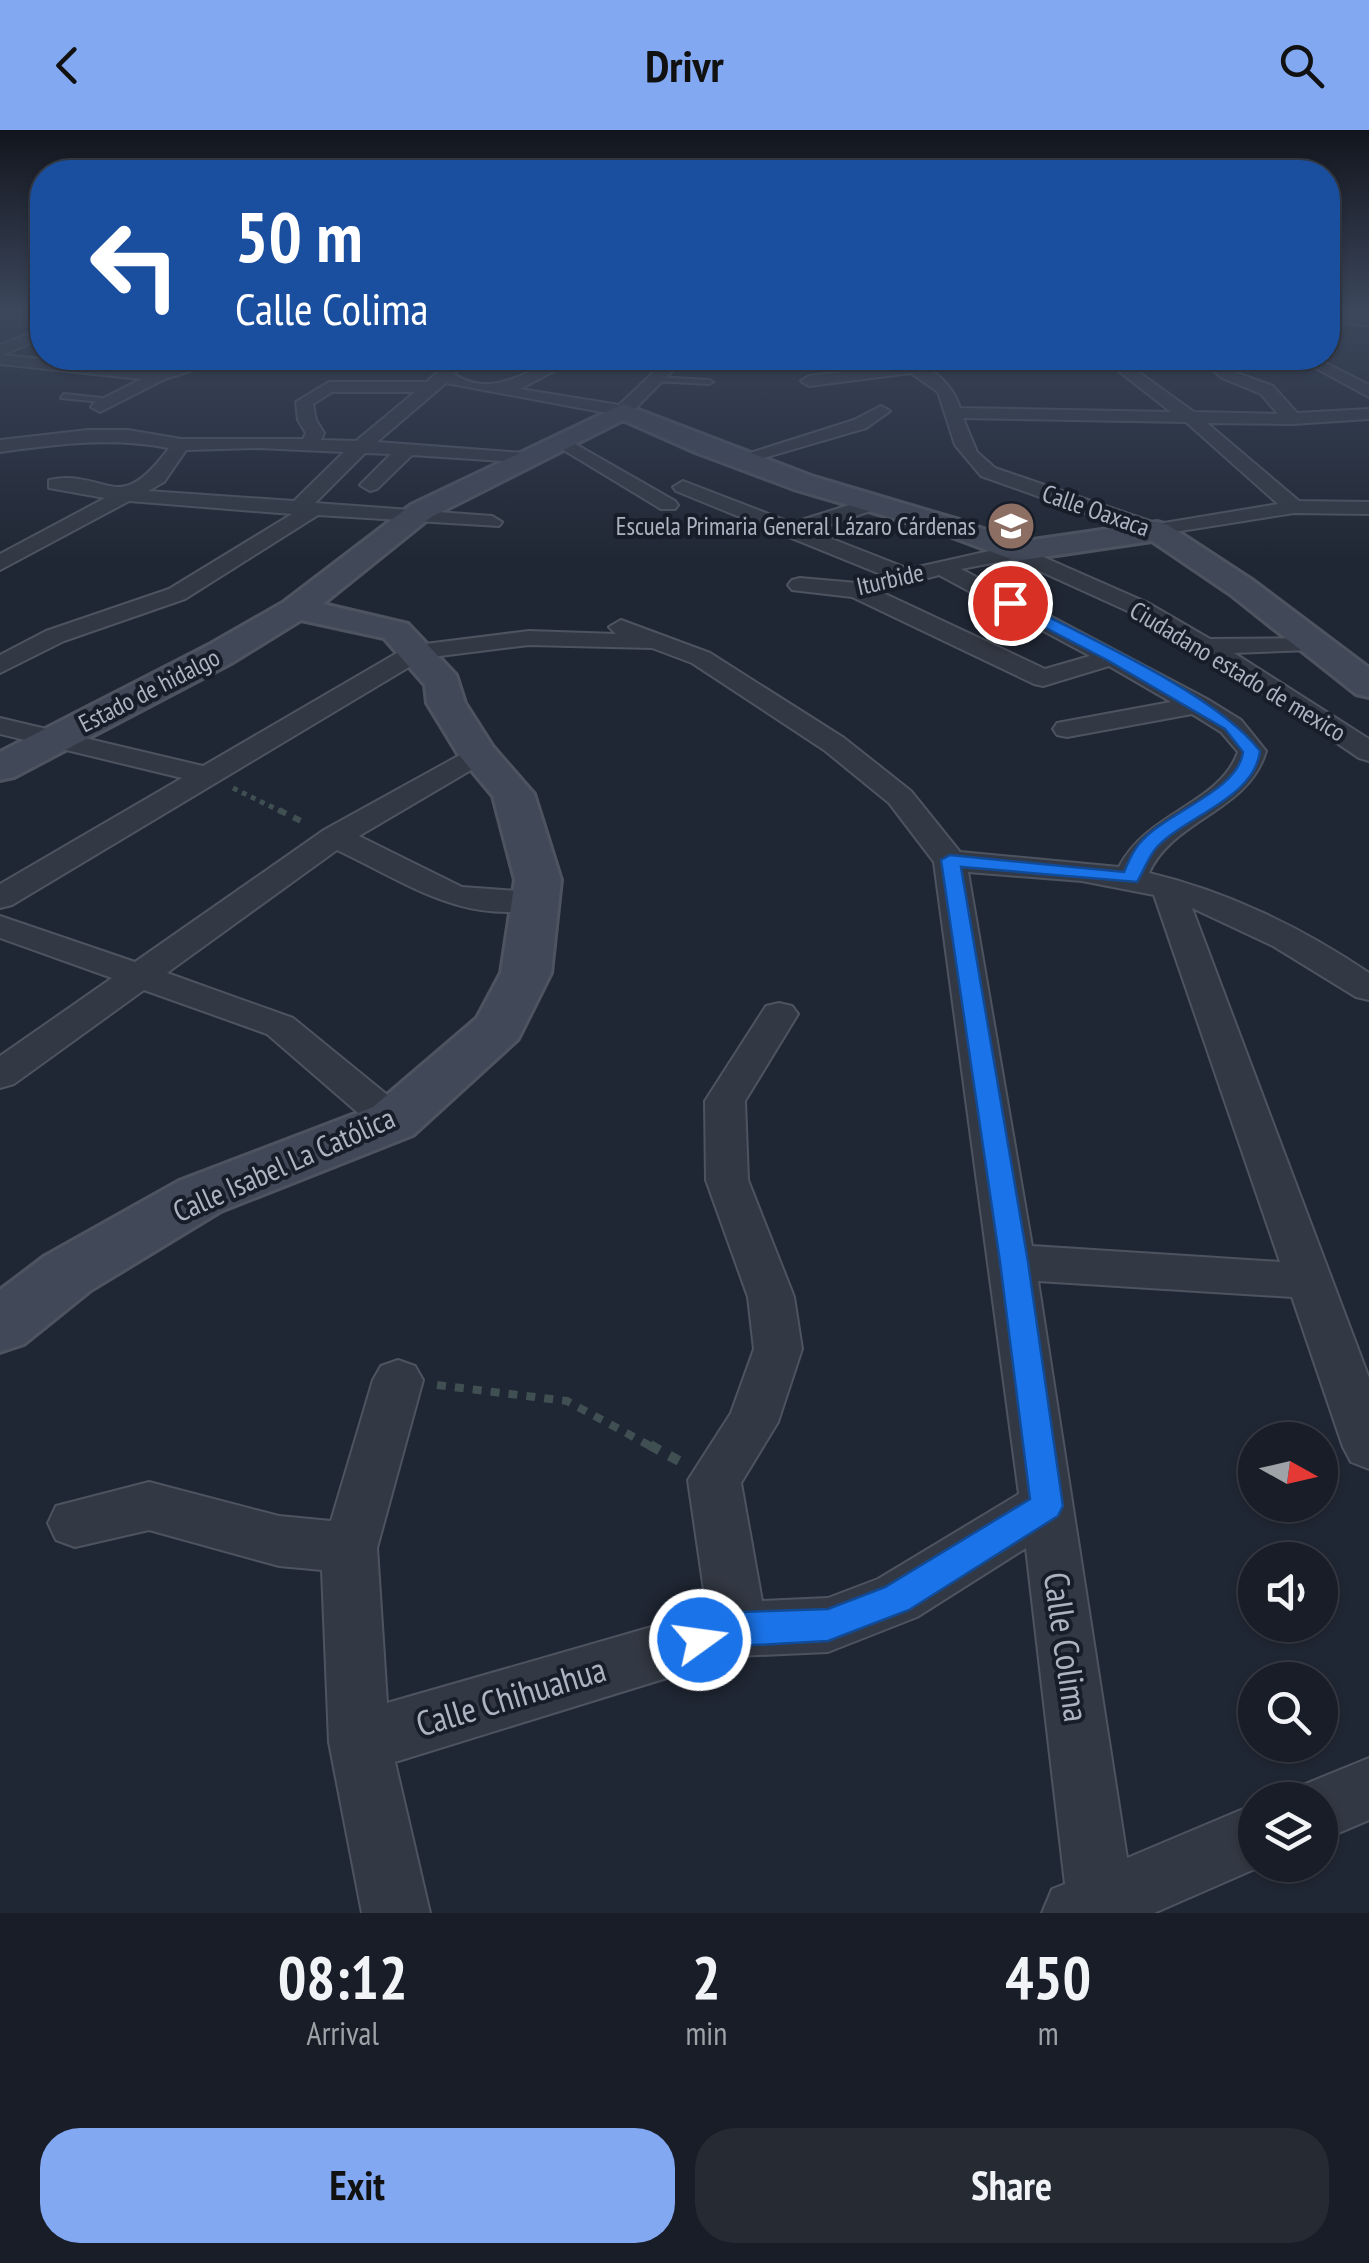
<!DOCTYPE html>
<meta charset="utf-8">
<style>
:root{--surface:#181d27;--page:#252a33;--text:#f1f3f6;--muted:#9fa2a7;--line:#363b44;--accent:#82a8f2}
body{margin:0;font-family:"PT Sans Narrow",sans-serif;background:var(--page);color:var(--text);height:100vh;display:flex;flex-direction:column;font-size:38px;white-space:nowrap}
*{box-sizing:border-box;margin:0}
p{font-size:32px;color:var(--muted)}
.icon{flex:none;width:55px;height:55px;fill:none;stroke:currentColor;stroke-width:2;stroke-linecap:round;stroke-linejoin:round}
.map{position:relative;height:1783px;overflow:hidden}
.panel{display:flex;flex-direction:column;background:var(--surface);flex:1}
.panel>*{flex:none}
.guide{position:absolute;left:30px;top:30px;width:1310px;height:210px;border-radius:40px;box-shadow:0 2px 8px #0004,0 0 0 2px var(--line);background:#1a4fa0;color:#fff;overflow:hidden}
.needle{width:65px;rotate:98deg}
.tools{position:absolute;left:1238px;top:1292px;display:grid;gap:20px}
.tools a{display:grid;place-items:center;width:100px;height:100px;border-radius:50%;background:var(--surface);box-shadow:0 2px 8px #0004,0 0 0 2px var(--line);font-size:50px}
.pin{position:absolute;display:grid;place-items:center;width:85px;height:85px;color:#fff;margin:-42px;border:5px solid #fff;border-radius:50%;box-shadow:0 2px 10px #0007}
.me{position:absolute;width:110px;margin:-55px;rotate:76deg;stroke-linejoin:round;filter:drop-shadow(0 0 8px #0008)}
.turn{display:flex;align-items:center;gap:35px;height:210px;padding:0 40px;font-size:45px}
.turn .icon{width:130px;height:130px;stroke-width:2.5}
.turn b{display:block;font-size:70px;line-height:85px}
.eta{display:flex;justify-content:space-evenly;align-items:center;height:170px;text-align:center}
.eta b{font-size:60px;font-weight:700;line-height:70px}
.action{display:flex;gap:20px;margin-top:auto;padding:20px 40px}
.action a{flex:1;height:115px;border-radius:40px;background:var(--accent);color:#111;font-size:40px;font-weight:700;line-height:115px;text-align:center}
.action a+a{background:var(--page);color:var(--text)}
header{display:flex;justify-content:space-between;align-items:center;height:130px;padding:0 40px;background:var(--accent);color:#111;font-size:45px;font-weight:700}
.map>svg:first-child{display:block}
.lines{fill:none;stroke-linecap:round;stroke-linejoin:round}
.lane-casing{stroke:#4d5460;stroke-width:4}
.street-casing{stroke:#4d5460;stroke-width:4}
.secondary-casing{stroke:#4d5460;stroke-width:6}
.path-far3{stroke:#3f4f52;stroke-width:5;stroke-dasharray:5 5;stroke-linecap:butt}
.path-far2{stroke:#3f4f52;stroke-width:6;stroke-dasharray:8 8;stroke-linecap:butt}
.path-far1{stroke:#3f4f52;stroke-width:8;stroke-dasharray:9 9;stroke-linecap:butt}
.path{stroke:#3f4f52;stroke-width:10;stroke-dasharray:11 11;stroke-linecap:butt}
.lane{fill:#333944;fill-rule:evenodd}
.street{fill:#333944;fill-rule:evenodd}
.secondary{fill:#414857;fill-rule:evenodd}
.route{fill:#1a73e8;stroke:#114b97;stroke-width:2.5}
.labels{text-anchor:middle;stroke-width:8;stroke-linejoin:round;paint-order:stroke}
.far-street-label{font-size:25px;fill:#acb4c2;stroke:#181e29}
.far-poi-label{font-size:25px;fill:#acb4c2;stroke:#181e29;text-anchor:end}
.street-label{font-size:30px;fill:#acb4c2;stroke:#181e29}
.near-street-label{font-size:35px;fill:#acb4c2;stroke:#181e29}
</style>
<header><svg class="icon" aria-label="back" viewBox="0 0 24 24"><path d="M15 5l-7 7 7 7"/></svg>Drivr<svg class="icon" aria-label="search" viewBox="0 0 24 24"><circle cx="10" cy="10" r="6"/><path d="M15 15l6 6"/></svg></header>
<div class="map">
<svg width="1369" height="1783" viewBox="0 0 1369 1783">
<rect width="100%" height="100%" fill="#202734"/>
<g class="lines">
<g class="lane-casing">
<g id="lane">
<path d="M657 247 709 250 713 252 709 254 654 251Z"/>
<path d="M64 264 111 269 115 271 111 273 61 268Z"/>
</g>
</g>
<g class="street-casing">
<g id="street">
<path d="M1328 184 1369 187V195L1328 192Z"/>
<path d="M42 199V208L3 225 159 241 208 228H232L165 249 100 282 91 277 94 273 141 249 0 234V215Z"/>
<path d="M452 228 467 229 454 244C500 274 534 228 579 228L520 259 619 275 669 228H685L629 285 623 286 446 253 377 312 524 323 531 325V333L412 325 377 359 370 361 360 355 391 324 365 323 315 373 492 386 502 392 499 396 318 385 185 469 64 511 0 543V525L46 501 169 459 292 384 129 371 0 440V424L105 368 49 358V350C108 338 116 390 169 318 111 307 58 314 0 322V310L88 300H128L181 309H303L306 303 298 290 296 272 329 252H427ZM332 262H415L356 311 321 310 324 303 316 290 313 274ZM259 318 344 322 294 371 148 361 164 352 186 320Z"/>
<path d="M893 228C921 228 952 250 960 278L1171 282 1102 228H1119L1194 282 1278 284 1261 264 1222 248 1199 228H1216L1234 242 1273 256 1297 283 1369 279V289L1292 294 1207 293 1299 371 1369 372V384L1294 383 1149 406 981 346 955 315 938 262 911 243 809 256 801 251 809 246 900 235ZM963 288 1186 292 1278 374 1158 394 995 338 977 322Z"/>
<path d="M993 228H1008L1011 231 1003 236Z"/>
<path d="M1297 228H1316L1369 255V267Z"/>
<path d="M881 276 890 281 866 298 740 335 731 329 854 290Z"/>
<path d="M563 307 675 371 678 375 675 379H661L557 316 554 312Z"/>
<path d="M683 351 792 393 865 370H879V378L812 401 909 439 1016 415 1148 473 1210 509 1319 508 1322 513 1319 518 1310 520 1234 523 1369 609V631L1359 628 1255 558 1132 483 1013 429 961 439 1207 569 1241 590 1266 621C1248 682 1174 688 1149 743 1226 761 1303 798 1369 843V870L1356 867 1273 816 1192 778 1369 1248V1339L1351 1332 1343 1317 1292 1167 1038 1151 1127 1728 1255 1674V1735H1264L1154 1783H1042L1052 1759 1065 1754 1026 1418 917 1487 828 1522 738 1526 395 1632 430 1783H362L329 1612 322 1440 279 1436 149 1400 75 1417 56 1410 48 1393 56 1376 149 1352 279 1386 331 1391 373 1250 381 1236 398 1230 415 1236 423 1250 377 1418 387 1573 707 1481 688 1350 731 1283 754 1219 748 1167 706 1050 705 971 766 876 779 873 792 876 798 884 745 971 748 1050 794 1167 802 1219 778 1292 741 1353 762 1471 828 1468 878 1449 1019 1364 934 732 889 673 824 620 692 533 652 518 529 515 424 528 12 775 0 778V754L182 648 0 604V588L203 636 409 516 529 501 616 504 609 497 621 490 710 523 844 608 911 661 960 722 1119 737C1148 681 1219 675 1238 622L1221 602 1192 584 1067 607 1057 605 1053 599 1057 593 1171 572 1109 536 1043 556 1034 554 852 467 792 460 788 455 792 450 800 448 857 453 885 446 676 361 673 357ZM939 445 1090 526 1045 539 879 461ZM968 742 1082 751 1154 765 1280 1132 1032 1116Z"/>
<path d="M478 615 488 618 492 624 488 630 359 706 462 757 547 763 552 770 547 777C465 797 407 753 337 720L167 843 293 888 407 981 413 991 407 1001 393 1005 379 1001 267 904 144 860 14 954 0 958V926L112 848 0 808V786L135 832 324 700Z"/>
<path d="M1369 1628V1690L1320 1711V1670H1292L1298 1657Z"/>
</g>
</g>
<g class="secondary-casing">
<path id="secondary" d="M623 274 814 347 959 390 1019 412 1157 392 1168 395 1252 450 1369 538V567L1356 564 1230 464 1152 411 1016 431 939 402 794 359 695 322 623 290 431 387 323 474 408 494 456 545 465 573 493 617 534 664 561 750 551 843 518 909 413 1005 221 1081 91 1160 24 1214 0 1222V1160L45 1126 179 1051 373 977 477 888 501 843 515 750 493 666 458 624 427 573 425 555 384 508 301 490 233 532 14 647 0 650V622L207 516 284 472 411 375Z"/>
</g>
<path class="path-far3" d="M233 658 284 683"/>
<path class="path-far2" d="M279 680 307 694"/>
<path class="path-far1" d="M437 1255 567 1271 654 1318"/>
<path class="path" d="M650 1315 683 1333"/>
<use href="#lane" class="lane"/>
<use href="#street" class="street"/>
<use href="#secondary" class="secondary"/>
</g>
<linearGradient id="sky" x2="0" y2="1"><stop stop-color="#12151d"/><stop offset="0.42" stop-color="#3c475c"/><stop offset="1" stop-color="#3c475c" stop-opacity="0"/></linearGradient>
<rect width="1369" height="430" fill="url(#sky)"/>
<path class="route" d="M1004 470H1015C1082 505 1217 564 1260 621 1255 668 1186 686 1157 717 1148 727 1144 741 1137 752L961 737 1028 1132 1063 1376 1058 1386 909 1480 828 1511 738 1516 700 1527 688 1522 682 1510 688 1498 738 1482 828 1479 885 1457 1030 1369 1000 1132 941 730 950 725 1124 742C1128 733 1132 722 1139 714 1164 682 1238 662 1243 622L1225 599 1107 530 1004 476Z"/>
<defs>
<g id="school-disc" transform="scale(2.5)"><circle r="9.5" fill="#8d6e63" stroke="#181e29"/><path d="M0-5L7-2L0 1L-7-2ZM-4 1L0 2.5L4 1V4Q0 6-4 4Z" fill="#fff"/></g>
</defs>
<g fill-rule="evenodd">
<use href="#school-disc" x="1011" y="396"/>
</g>
<g class="labels">
<g class="far-street-label">
<text transform="translate(1096 380) rotate(19)" y="9">Calle Oaxaca</text>
<text transform="translate(890 449) rotate(-13)" y="9">Iturbide</text>
<text transform="translate(1238 541) rotate(31)" y="9">Ciudadano estado de mexico</text>
<text transform="translate(149 560) rotate(-27)" y="9">Estado de hidalgo</text>
</g>
<g class="far-poi-label">
<text x="976" y="405">Escuela Primaria General Lázaro Cárdenas</text>
</g>
<g class="street-label">
<text transform="translate(284 1035) rotate(-24)" y="10">Calle Isabel La Católica</text>
</g>
<g class="near-street-label">
<text transform="translate(1066 1517) rotate(82)" y="12">Calle Colima</text>
<text transform="translate(511 1567) rotate(-17)" y="12">Calle Chihuahua</text>
</g>
</g>
</svg>
<div class="tools">
<a><svg class="needle" viewBox="-14 -14 28 28"><path d="M0-13l5 13h-10z" fill="#e53935"/><path d="M0 13l5-13h-10z" fill="#9fa2a7"/></svg></a>
<a><svg class="icon" aria-label="sound" viewBox="0 0 24 24"><path d="M4 9h4l5-4v14l-5-4H4zM17 9q2 3 0 6"/></svg></a>
<a><svg class="icon" aria-label="search" viewBox="0 0 24 24"><circle cx="10" cy="10" r="6"/><path d="M15 15l6 6"/></svg></a>
<a><svg class="icon" aria-label="layers" viewBox="0 0 24 24"><path d="M12 4l9 5-9 5-9-5zM3 14l9 5 9-5"/></svg></a>
</div>
<div class="pin" style="left:1010px;top:473px;background:#d93025"><svg class="icon" aria-label="arrive" viewBox="0 0 24 24"><path d="M6 21V4h12l-3 4 3 4H6"/></svg></div>
<svg class="me" style="left:700px;top:1510px" viewBox="-20 -20 40 40"><circle r="17" fill="#1a73e8" stroke="#fff" stroke-width="3"/><path d="M0-11L8 9 0 5-8 9z" fill="#fff"/></svg>
<div class="guide">
<div class="turn"><svg class="icon" aria-label="left" viewBox="0 0 24 24"><path d="M17 20v-9H6M10 6l-5 5 5 5"/></svg><div><b>50 m</b>Calle Colima</div></div>
</div>
</div>
<section class="panel">
<div class="eta">
<div><b>08:12</b><p>Arrival</p></div>
<div><b>2</b><p>min</p></div>
<div><b>450</b><p>m</p></div>
</div>
<div class="action"><a>Exit</a><a>Share</a></div>
</section>
